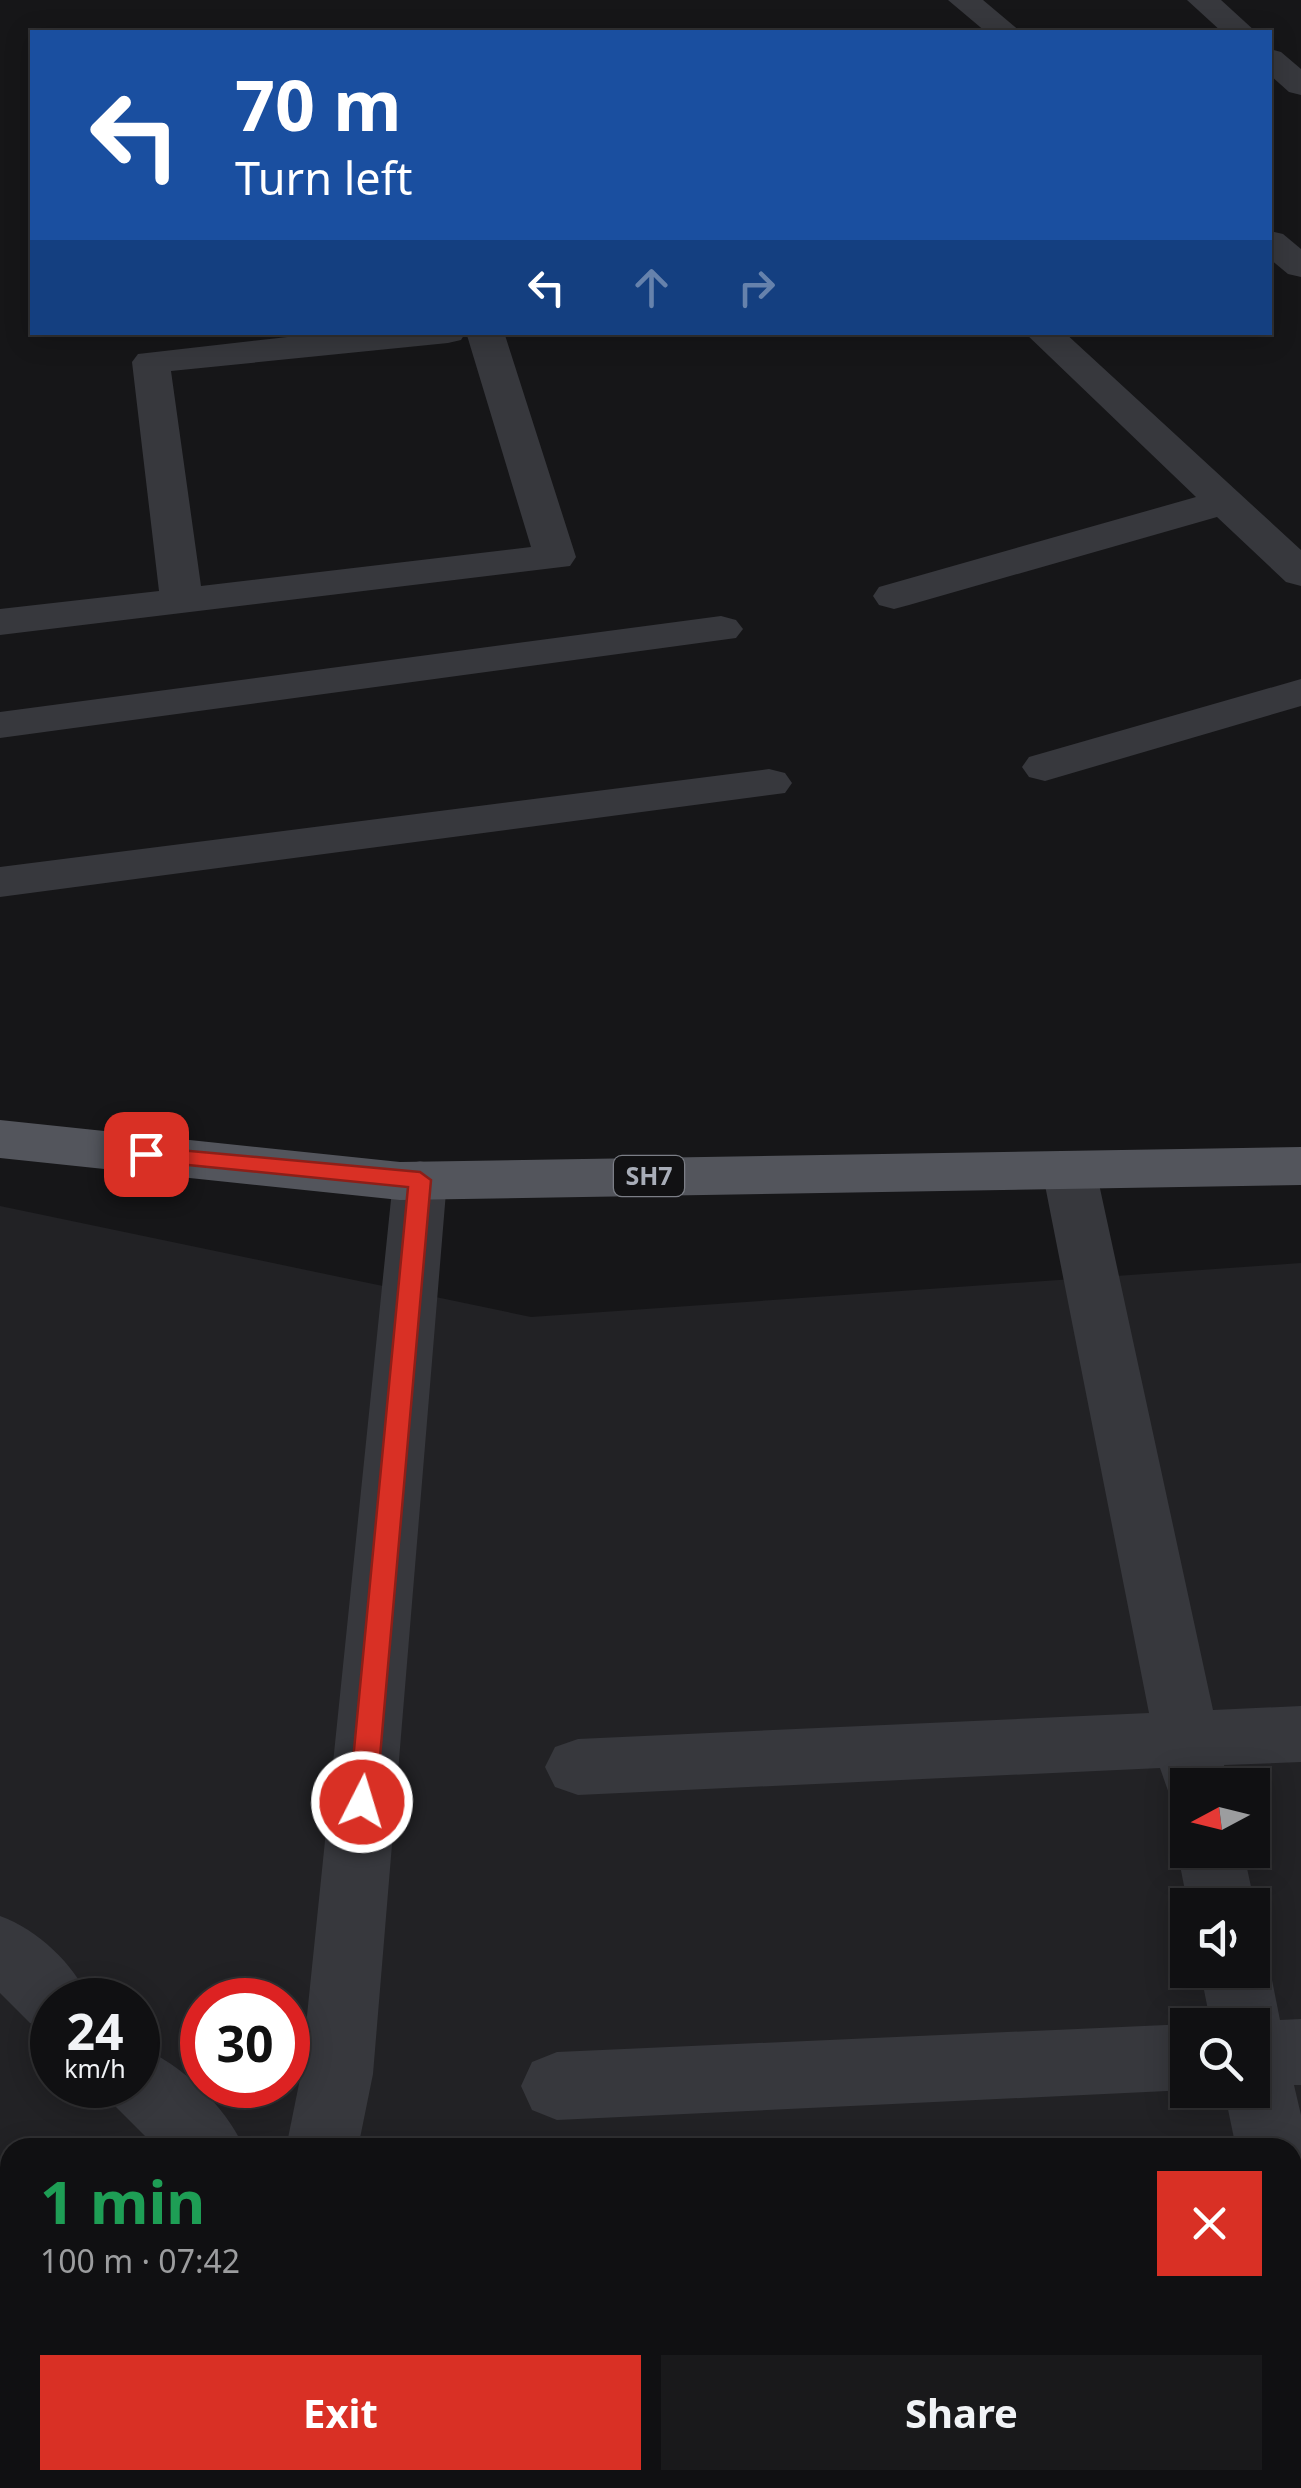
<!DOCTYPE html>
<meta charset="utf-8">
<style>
:root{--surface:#101012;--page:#19191b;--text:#f1f3f6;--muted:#9c9d9f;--line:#303032;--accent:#d93025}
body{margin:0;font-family:"Noto Sans",sans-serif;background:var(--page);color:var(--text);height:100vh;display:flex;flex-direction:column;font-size:38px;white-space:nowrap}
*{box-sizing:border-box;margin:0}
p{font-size:32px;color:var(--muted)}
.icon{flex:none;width:55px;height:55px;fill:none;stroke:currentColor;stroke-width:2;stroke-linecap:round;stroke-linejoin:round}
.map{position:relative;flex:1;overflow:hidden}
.sheet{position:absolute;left:0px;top:2138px;width:1302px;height:352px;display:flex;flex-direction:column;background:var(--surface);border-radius:30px 30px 0 0;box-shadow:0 5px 25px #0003,0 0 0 2px var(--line)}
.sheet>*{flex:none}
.hud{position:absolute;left:30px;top:30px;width:1242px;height:305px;border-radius:0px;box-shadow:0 5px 25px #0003,0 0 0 2px var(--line);background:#1a4fa0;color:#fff;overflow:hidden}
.needle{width:65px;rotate:263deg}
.fabs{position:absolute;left:1170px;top:1768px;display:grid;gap:20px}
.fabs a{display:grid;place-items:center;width:100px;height:100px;border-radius:0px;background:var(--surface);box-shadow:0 5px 25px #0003,0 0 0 2px var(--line);font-size:50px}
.speed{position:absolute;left:30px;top:1978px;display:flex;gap:20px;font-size:50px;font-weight:700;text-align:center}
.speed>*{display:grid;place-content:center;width:130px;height:130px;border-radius:50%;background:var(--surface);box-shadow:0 5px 25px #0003,0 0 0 2px var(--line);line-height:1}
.speed small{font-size:25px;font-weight:400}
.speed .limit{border:15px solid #d22;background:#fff;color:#111}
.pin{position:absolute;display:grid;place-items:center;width:85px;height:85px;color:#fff;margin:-42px;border-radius:20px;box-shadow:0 5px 15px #0006}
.me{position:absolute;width:110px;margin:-55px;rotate:5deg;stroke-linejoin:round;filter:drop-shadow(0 0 8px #0008)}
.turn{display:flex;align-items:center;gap:35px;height:210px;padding:0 40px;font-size:45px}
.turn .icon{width:130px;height:130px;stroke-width:2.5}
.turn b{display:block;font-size:70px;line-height:85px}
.lanes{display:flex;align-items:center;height:95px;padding:0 40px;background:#0003;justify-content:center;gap:50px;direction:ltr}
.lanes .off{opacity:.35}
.round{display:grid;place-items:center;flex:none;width:105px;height:105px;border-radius:0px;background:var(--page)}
.headline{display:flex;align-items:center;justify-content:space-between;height:170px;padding:0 40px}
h1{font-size:60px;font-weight:700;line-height:75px;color:#1e9e55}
.cta{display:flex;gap:20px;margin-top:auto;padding:20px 40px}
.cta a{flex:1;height:115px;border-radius:0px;background:var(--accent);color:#fff;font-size:40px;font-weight:700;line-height:115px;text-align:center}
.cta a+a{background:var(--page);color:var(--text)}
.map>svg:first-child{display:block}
.built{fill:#222225;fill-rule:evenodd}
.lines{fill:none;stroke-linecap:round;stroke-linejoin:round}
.minor{fill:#37383d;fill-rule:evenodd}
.primary{fill:#53555c;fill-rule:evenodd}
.route{fill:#d93025;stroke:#8d1f18;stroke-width:2.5}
.labels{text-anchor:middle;stroke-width:10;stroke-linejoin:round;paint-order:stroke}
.shield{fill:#111113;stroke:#7b7e86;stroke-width:2.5}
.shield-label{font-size:25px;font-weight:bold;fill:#a8adb8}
</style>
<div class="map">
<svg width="1301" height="2488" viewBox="0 0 1301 2488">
<rect width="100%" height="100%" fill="#161618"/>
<path class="built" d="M0 1206 531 1317 1301 1263V2488H0ZM1188 1785H1252V1850H1188ZM1188 1905H1252V1970H1188ZM52 2000H138V2085H52ZM202 2000H288V2085H202ZM1188 2025H1252V2090H1188ZM10 2148H1292V2480H10Z"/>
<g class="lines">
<g class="minor">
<path d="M948 0H983L1021 32H986Z"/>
<path d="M1187 0H1221L1256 32H1222Z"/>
<path d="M1270 49 1281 52 1301 69V95L1289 92 1270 75Z"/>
<path d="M1270 231 1283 234 1301 249V277L1288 274 1270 259Z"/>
<path d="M332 332H466L461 340 448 343 171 371 201 586 531 547 466 332H504L576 557 570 566 0 635V609L159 591 132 362 138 354Z"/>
<path d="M1024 332H1064L1301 550V586L1286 582 1217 517 909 605 894 609 879 605 873 596 879 587 1196 497Z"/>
<path d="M721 616 736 620 743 629 736 638 0 738V712Z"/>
<path d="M1301 679V706L1045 781 1029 777 1022 767 1029 757Z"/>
<path d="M769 769 785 773 792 783 785 793 0 897V867Z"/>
<path d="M1069 1151 1088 1157 1096 1170 1213 1710 1301 1706V1762L1224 1765 1229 1785H1188V1810L1173 1805 1160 1768 578 1795 555 1787 545 1767 555 1747 578 1739 1149 1713 1042 1170 1050 1157Z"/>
<path d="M420 1161 439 1166 447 1180 373 2074 358 2148H286L301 2074 393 1180 401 1166Z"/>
<path d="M1186 1829 1188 1850H1243L1255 1905 1252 1910V1905L1188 1906 1177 1850Z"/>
<path d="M0 1916C38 1930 73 1963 90 2000H52V2031L30 2023 0 1993Z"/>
<path d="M1252 1945 1259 1948 1270 1970 1280 2020 1301 2019V2085H1294L1301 2115V2165L1292 2175V2148H1236L1224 2090H1252V2025H1211L1200 1970H1252Z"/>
<path d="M1188 2024 1191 2025H1188V2090L557 2120 532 2110 521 2086 532 2062 557 2052Z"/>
<path d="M138 2046C180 2063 226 2106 244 2148H157L113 2104 105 2085H138Z"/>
<path d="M1292 2212 1301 2216V2328L1292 2324Z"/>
<rect x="1292" y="2395" width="9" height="78"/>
<path d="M513 2480H596L600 2488H516Z"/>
</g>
<path class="primary" d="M0 1120 400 1162 1301 1147V1185L400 1200 0 1158Z"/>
</g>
<path class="route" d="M146 1147 420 1172 431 1180 376 1802 372 1810 362 1814 353 1810 349 1802 408 1187 138 1160 134 1154 138 1149Z"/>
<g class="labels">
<rect class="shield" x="614" y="1156" width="70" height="40" rx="8"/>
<g class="shield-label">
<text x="649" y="1185">SH7</text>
</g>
</g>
</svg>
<div class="fabs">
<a><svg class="needle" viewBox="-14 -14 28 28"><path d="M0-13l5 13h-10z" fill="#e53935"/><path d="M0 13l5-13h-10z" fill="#9c9d9f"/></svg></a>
<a><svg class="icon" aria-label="sound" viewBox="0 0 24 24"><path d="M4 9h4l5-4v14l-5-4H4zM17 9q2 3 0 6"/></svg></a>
<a><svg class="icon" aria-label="search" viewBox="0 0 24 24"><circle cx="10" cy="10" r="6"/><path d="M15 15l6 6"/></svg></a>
</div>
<div class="speed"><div>24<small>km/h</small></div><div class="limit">30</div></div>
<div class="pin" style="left:146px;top:1154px;background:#d93025"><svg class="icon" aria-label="arrive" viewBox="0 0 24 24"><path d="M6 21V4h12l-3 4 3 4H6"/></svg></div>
<svg class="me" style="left:362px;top:1802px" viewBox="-20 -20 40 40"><circle r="17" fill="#d93025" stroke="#fff" stroke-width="3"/><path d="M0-11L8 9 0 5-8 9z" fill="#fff"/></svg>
<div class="hud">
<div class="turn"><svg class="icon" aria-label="left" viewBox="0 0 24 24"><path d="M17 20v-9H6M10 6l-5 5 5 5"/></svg><div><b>70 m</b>Turn left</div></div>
<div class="lanes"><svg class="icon" aria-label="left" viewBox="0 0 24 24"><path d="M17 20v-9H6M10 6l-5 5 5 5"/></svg><svg class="icon off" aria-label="ahead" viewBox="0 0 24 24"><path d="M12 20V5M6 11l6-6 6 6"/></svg><svg class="icon off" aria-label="right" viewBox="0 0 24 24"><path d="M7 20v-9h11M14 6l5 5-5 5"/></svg></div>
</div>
<section class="sheet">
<div class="headline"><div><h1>1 min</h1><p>100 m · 07:42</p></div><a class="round" style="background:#d93025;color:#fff"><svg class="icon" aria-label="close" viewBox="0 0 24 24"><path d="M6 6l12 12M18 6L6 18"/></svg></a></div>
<div class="cta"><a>Exit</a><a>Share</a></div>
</section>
</div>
